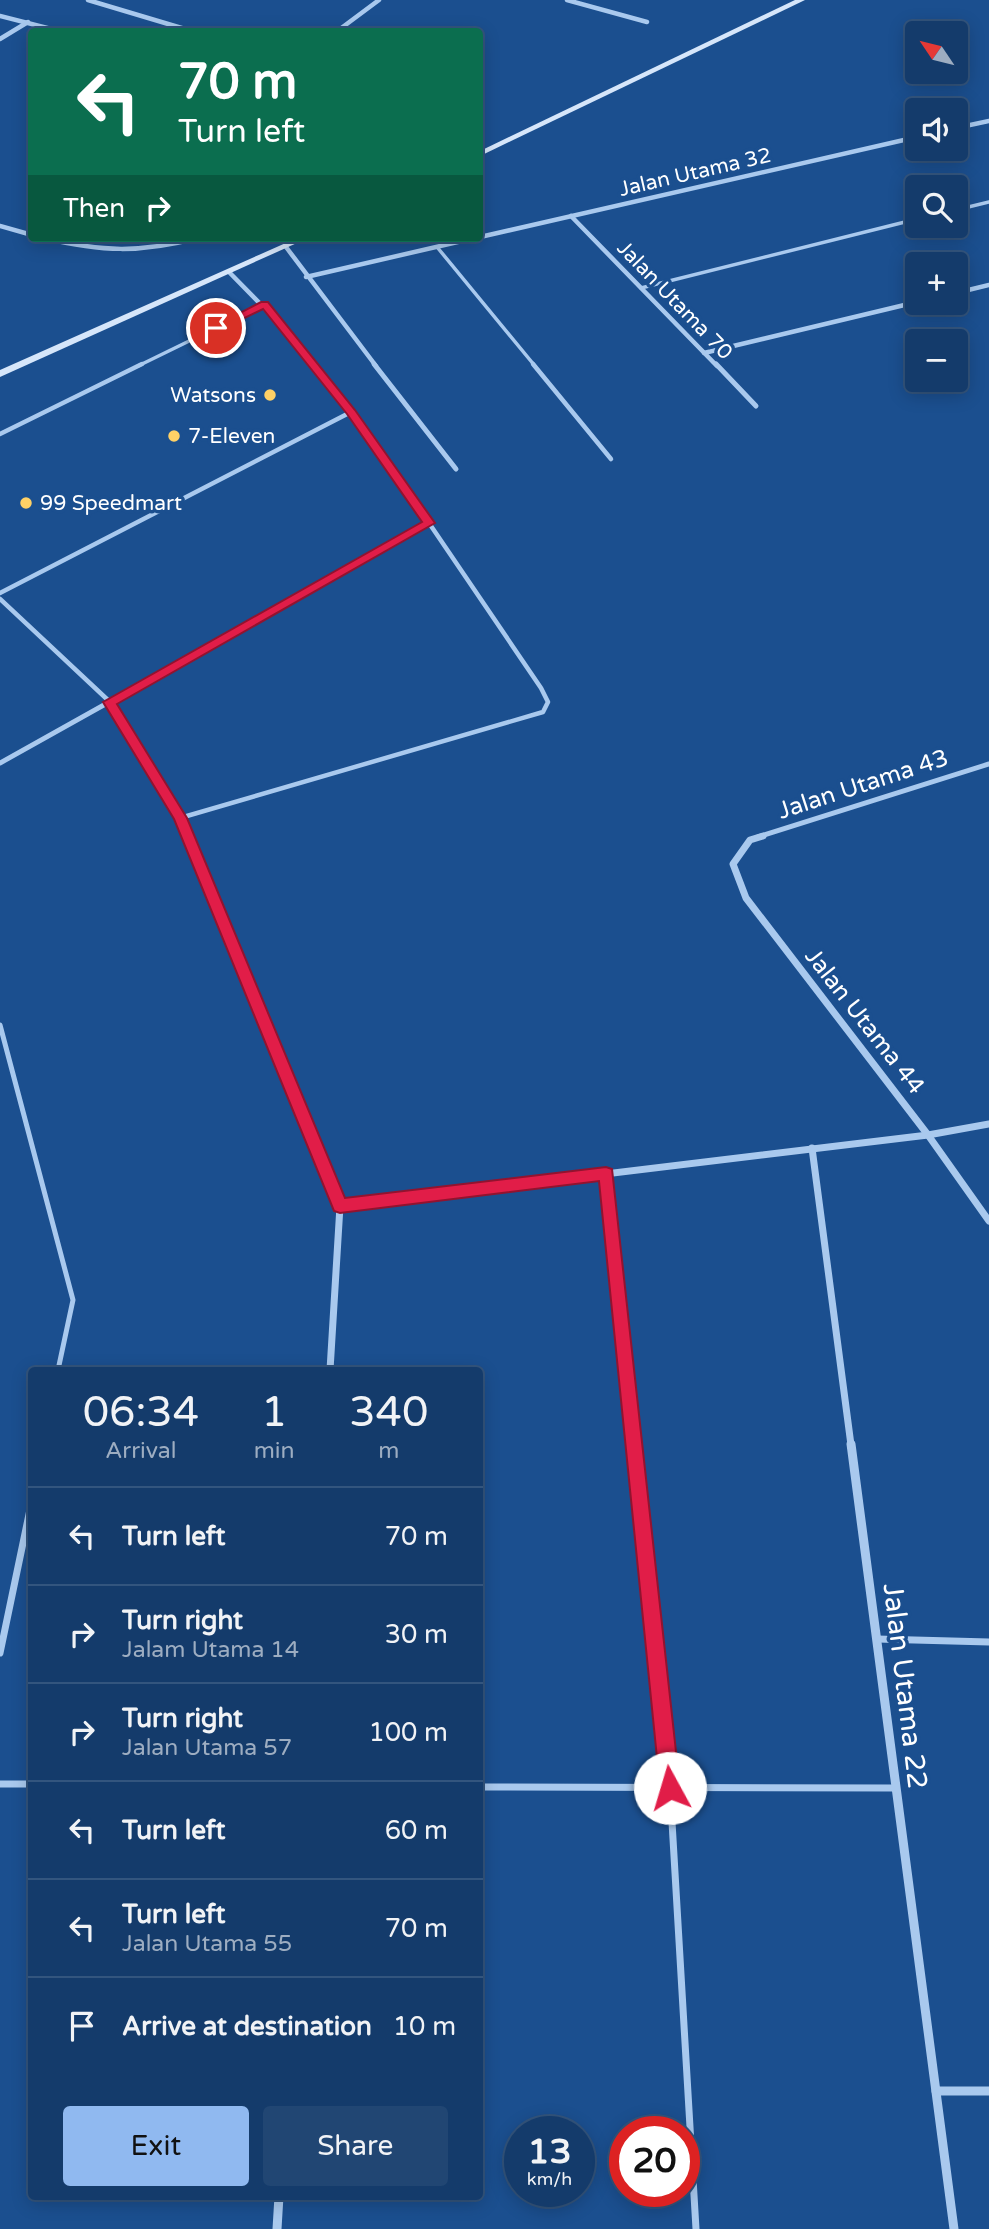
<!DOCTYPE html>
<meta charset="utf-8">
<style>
:root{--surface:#143b6b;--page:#214673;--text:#f1f3f6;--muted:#9dadc1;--line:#33557e;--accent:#90b9f0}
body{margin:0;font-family:"Varela Round",sans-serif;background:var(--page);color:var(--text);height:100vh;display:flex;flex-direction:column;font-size:26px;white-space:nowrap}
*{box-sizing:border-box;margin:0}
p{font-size:23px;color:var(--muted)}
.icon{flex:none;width:38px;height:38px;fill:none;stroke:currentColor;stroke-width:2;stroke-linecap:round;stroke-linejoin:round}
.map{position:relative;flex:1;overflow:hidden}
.details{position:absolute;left:28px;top:1367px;width:455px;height:833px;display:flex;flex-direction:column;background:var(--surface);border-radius:7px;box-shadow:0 4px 18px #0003,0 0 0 2px var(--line)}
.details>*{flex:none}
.hud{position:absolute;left:28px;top:28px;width:455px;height:214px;border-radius:7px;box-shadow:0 4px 18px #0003,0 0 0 2px var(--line);background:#0b6e4f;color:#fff;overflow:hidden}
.needle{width:46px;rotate:305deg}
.tools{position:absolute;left:905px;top:21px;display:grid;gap:14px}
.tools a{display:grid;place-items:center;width:63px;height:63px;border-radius:7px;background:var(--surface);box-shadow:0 4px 18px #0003,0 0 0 2px var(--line);font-size:35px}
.speed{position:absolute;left:504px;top:2116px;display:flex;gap:14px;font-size:35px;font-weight:700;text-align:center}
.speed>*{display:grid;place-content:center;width:91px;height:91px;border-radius:50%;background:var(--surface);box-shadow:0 4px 18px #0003,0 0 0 2px var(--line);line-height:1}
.speed small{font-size:18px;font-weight:400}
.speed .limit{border:10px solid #d22;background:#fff;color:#111}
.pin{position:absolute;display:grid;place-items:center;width:60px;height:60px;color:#fff;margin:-30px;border:4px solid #fff;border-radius:50%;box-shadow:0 2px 7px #0007}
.me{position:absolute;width:77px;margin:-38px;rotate:354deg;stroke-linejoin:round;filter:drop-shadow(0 0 5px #0008)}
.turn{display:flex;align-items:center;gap:24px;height:147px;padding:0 35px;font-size:32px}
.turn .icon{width:91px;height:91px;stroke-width:2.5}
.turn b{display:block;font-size:49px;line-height:60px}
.then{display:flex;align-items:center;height:66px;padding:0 35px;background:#0003;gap:14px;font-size:26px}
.eta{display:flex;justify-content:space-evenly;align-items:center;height:119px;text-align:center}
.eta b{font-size:42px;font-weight:600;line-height:49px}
.cta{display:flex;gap:14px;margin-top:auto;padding:14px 35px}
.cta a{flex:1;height:80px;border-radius:7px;background:var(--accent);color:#111;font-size:28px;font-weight:600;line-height:80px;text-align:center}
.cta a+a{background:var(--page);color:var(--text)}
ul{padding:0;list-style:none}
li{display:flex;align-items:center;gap:21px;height:98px;padding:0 35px;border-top:2px solid var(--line)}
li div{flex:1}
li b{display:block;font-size:26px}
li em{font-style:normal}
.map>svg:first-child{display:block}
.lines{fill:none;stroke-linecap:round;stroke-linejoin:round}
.lane-far3{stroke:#a9c9ee;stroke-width:3.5}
.lane-far2{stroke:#a9c9ee;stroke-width:4.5}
.lane-far1{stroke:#a9c9ee;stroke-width:5}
.lane{stroke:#a9c9ee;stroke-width:7}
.street-far3{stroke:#a9c9ee;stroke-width:4.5}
.street-far2{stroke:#a9c9ee;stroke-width:5}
.street-far1{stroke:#a9c9ee;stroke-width:7}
.street{stroke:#a9c9ee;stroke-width:9}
.secondary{fill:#d6e6fa;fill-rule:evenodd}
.route{fill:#e11d48;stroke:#92132f;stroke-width:2}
.poi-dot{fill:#ffd166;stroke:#1b4f8f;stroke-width:2.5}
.labels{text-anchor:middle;stroke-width:7;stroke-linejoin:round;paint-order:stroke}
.far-street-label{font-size:21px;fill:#fff;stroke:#1b4f8f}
.far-poi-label{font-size:21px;fill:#fff;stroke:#1b4f8f;text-anchor:start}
.street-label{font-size:24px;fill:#fff;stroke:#1b4f8f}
.near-street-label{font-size:28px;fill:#fff;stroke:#1b4f8f}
</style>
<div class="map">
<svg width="989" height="2229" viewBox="0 0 989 2229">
<rect width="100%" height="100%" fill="#1b4f8f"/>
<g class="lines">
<g class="lane-far3">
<path d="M956 210 989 202"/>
<path d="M437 247 535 366"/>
<path d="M641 288 917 219"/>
<path d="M138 366 265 304"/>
</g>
<g class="lane-far2">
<path d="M533 364 611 459"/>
<path d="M0 434 142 364"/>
<path d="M0 593 351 412"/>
<path d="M0 599 110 702"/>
<path d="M180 818 543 712 548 702 541 688 429 523"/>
</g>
<g class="lane-far1">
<path d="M0 1025 73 1300 58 1370"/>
<path d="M606 1174 634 1445"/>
</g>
<g class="lane">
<path d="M634 1444 670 1788 696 2229"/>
<path d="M877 1639 989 1642"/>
<path d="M0 1653 32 1500"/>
<path d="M0 1784H32"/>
<path d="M480 1787 896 1788"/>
</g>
<g class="street-far3">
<path d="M88 0 195 32"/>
<path d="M567 0 647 22"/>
<path d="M0 16 63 32"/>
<path d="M336 32 379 0"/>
<path d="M0 39 28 22"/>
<path d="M956 128 989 121"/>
<path d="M571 216 717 366"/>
<path d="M0 226 32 235"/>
<path d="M480 237 917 137"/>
<path d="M44 238C102 252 140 253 198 238"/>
<path d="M286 247 376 366"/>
<path d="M229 272 285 329 316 366"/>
<path d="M306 277 475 238"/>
<path d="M956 293 989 285"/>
<path d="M704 353 917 302"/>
</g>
<g class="street-far2">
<path d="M374 364 456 469"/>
<path d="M716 364 756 406"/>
<path d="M110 702 180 818 188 837"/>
<path d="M0 763 429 523 315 364"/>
<path d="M758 837 989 764"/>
</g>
<g class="street-far1">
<path d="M187 836 340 1206 330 1370"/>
<path d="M763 836 750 840 733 864 746 898 928 1135 989 1221"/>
<path d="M812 1148 851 1445"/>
<path d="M340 1206 928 1135 989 1124"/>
</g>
<g class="street">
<path d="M851 1444 954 2229"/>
<path d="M936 2091H989"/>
<path d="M277 2229 279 2196"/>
</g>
<g class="secondary">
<path d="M795 0H805L480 156V151Z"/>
<path d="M297 238H308L0 377V370Z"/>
</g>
</g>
<path class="route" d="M261 302H268L355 410 435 523 117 704 187 818 345 1198 606 1167 612 1169 680 1788 677 1795 670 1798 663 1795 660 1788 599 1181 340 1213 334 1211 174 819 103 702 422 522 347 414 263 309 220 330 211 328Z"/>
<g class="poi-dot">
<circle cx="270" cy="395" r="7"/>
<circle cx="174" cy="436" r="7"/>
<circle cx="26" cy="503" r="7"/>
</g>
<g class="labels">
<g class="far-street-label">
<text transform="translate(695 172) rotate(-13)" y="7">Jalan Utama 32</text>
<text transform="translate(675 300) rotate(46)" y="7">Jalan Utama 70</text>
</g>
<g class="far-poi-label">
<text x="256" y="402" text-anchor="end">Watsons</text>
<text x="188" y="443">7-Eleven</text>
<text x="40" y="510">99 Speedmart</text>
</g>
<g class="street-label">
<text transform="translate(863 784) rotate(-18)" y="8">Jalan Utama 43</text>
<text transform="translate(865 1021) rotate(52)" y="8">Jalan Utama 44</text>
</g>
<g class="near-street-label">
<text transform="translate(906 1686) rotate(83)" y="10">Jalan Utama 22</text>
</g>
</g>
</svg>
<div class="tools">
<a><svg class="needle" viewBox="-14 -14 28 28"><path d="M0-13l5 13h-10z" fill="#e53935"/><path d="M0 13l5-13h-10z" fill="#9dadc1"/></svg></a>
<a><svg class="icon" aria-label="sound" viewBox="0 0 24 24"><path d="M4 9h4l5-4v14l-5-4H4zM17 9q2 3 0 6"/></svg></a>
<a><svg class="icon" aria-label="search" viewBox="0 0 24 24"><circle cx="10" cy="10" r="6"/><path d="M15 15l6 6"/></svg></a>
<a>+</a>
<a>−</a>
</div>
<div class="speed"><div>13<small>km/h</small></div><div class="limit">20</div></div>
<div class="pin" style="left:216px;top:328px;background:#d93025"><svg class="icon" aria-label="arrive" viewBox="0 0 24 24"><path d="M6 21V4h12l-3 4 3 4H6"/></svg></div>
<svg class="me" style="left:670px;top:1788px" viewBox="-20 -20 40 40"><circle r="19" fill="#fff"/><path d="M0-13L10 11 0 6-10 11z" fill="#e11d48"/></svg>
<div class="hud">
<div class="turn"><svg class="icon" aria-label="left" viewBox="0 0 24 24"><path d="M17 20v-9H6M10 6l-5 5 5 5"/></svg><div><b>70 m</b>Turn left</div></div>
<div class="then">Then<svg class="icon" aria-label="right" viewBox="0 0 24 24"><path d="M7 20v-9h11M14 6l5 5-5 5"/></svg></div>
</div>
<section class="details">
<div class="eta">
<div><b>06:34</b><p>Arrival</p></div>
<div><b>1</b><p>min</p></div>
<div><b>340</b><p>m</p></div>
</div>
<ul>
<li><svg class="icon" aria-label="left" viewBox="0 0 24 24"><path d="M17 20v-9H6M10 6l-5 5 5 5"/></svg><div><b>Turn left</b></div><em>70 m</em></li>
<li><svg class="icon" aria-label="right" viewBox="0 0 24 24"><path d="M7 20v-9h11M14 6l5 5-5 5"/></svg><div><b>Turn right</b><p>Jalam Utama 14</p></div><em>30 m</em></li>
<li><svg class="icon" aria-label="right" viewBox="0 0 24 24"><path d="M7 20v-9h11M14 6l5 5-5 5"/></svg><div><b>Turn right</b><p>Jalan Utama 57</p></div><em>100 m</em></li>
<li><svg class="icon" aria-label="left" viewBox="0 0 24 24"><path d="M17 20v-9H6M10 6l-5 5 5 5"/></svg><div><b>Turn left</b></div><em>60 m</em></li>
<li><svg class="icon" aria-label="left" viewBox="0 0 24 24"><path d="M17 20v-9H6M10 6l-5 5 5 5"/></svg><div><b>Turn left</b><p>Jalan Utama 55</p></div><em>70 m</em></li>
<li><svg class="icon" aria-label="arrive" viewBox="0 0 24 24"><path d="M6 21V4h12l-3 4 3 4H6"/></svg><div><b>Arrive at destination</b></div><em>10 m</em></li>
</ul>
<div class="cta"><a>Exit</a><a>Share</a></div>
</section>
</div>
